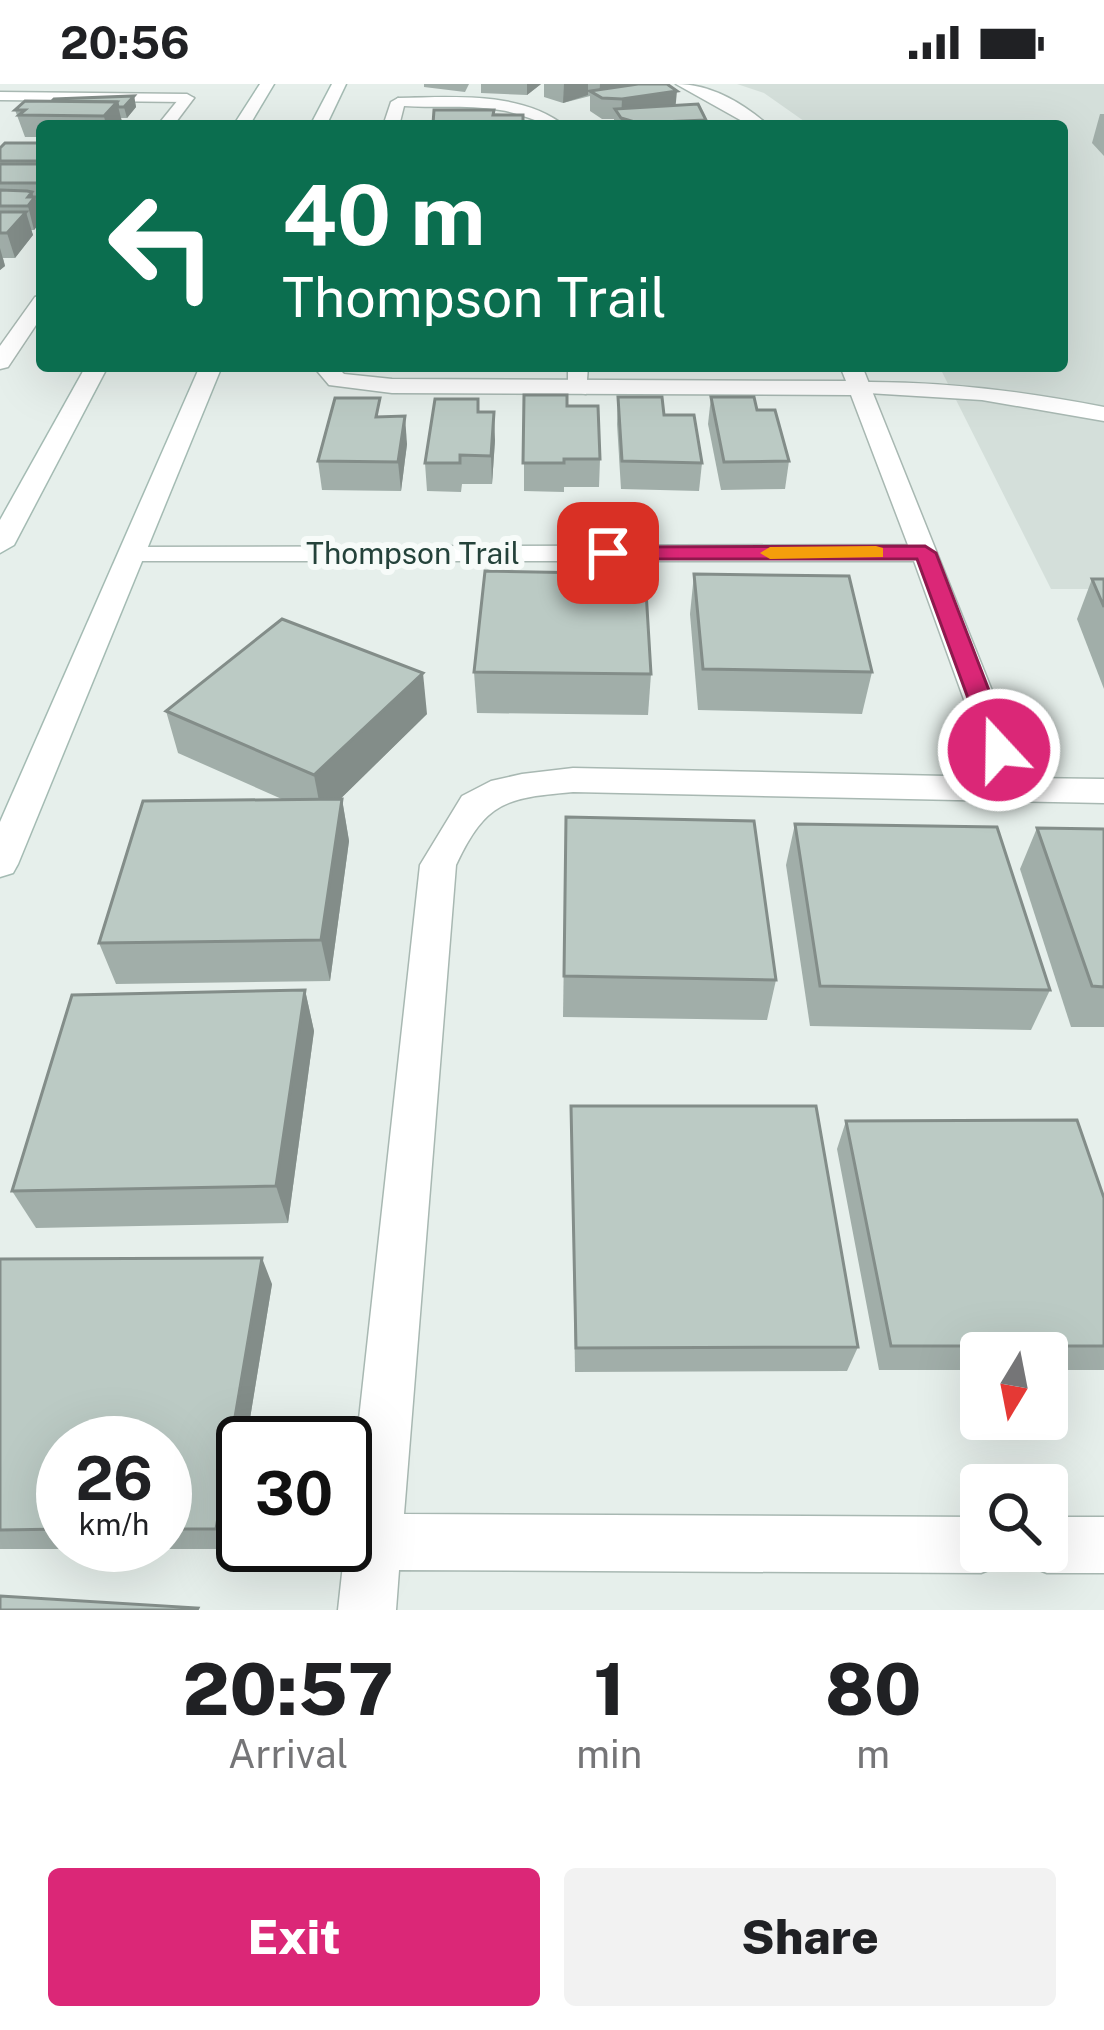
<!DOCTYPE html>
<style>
:root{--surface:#fff;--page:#f2f2f2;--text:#202124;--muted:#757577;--accent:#db2777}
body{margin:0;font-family:"Public Sans",sans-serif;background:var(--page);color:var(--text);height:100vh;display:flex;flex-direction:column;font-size:45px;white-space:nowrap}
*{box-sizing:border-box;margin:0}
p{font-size:39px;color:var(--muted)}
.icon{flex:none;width:66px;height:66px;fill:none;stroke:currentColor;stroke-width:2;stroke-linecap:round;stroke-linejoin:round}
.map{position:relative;height:1526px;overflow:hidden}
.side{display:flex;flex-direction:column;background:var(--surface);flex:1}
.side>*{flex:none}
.hud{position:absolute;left:36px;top:36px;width:1032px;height:252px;border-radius:12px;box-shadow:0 12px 48px #0002;background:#0b6e4f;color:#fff;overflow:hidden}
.needle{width:78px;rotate:190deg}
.tools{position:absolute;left:960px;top:1248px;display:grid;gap:24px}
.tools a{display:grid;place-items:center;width:108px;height:108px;border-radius:12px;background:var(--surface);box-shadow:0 12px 48px #0002;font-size:60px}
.speed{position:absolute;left:36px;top:1332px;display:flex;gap:24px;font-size:60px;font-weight:700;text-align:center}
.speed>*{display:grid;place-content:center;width:156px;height:156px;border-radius:50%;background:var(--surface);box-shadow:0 12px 48px #0002;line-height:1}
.speed small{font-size:30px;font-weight:400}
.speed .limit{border:6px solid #111;border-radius:18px;background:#fff;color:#111}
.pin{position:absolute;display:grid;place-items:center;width:102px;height:102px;color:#fff;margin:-51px;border-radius:24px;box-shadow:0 6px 18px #0006}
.me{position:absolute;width:132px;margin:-66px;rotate:339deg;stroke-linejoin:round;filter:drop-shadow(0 0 9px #0008)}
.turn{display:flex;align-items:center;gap:42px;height:252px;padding:0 48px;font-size:54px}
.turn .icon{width:156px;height:156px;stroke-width:2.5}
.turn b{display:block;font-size:84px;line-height:102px}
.eta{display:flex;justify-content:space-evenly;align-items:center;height:204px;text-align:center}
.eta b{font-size:72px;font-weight:800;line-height:84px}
.primary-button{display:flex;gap:24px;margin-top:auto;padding:24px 48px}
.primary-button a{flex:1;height:138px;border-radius:12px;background:var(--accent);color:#fff;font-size:48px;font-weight:800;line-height:138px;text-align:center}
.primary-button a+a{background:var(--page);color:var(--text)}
.status{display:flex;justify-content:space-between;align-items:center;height:84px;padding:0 60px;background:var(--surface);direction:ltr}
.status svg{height:33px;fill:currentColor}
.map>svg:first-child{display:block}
.built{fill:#d4dfda}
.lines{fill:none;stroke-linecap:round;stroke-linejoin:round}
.service-casing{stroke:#a8b8b2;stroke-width:3}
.minor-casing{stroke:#a8b8b2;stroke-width:3}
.secondary-casing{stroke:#a4bbb3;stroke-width:3}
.service{fill:#fff;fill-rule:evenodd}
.minor{fill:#fff;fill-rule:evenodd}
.secondary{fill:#fff;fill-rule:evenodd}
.wall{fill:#a1aea9;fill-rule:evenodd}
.shaded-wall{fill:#838d89}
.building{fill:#bbcac4;stroke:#838d89;stroke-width:3}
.route{fill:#db2777;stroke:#8e194d;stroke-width:3}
.slow{fill:#f59e0b}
.labels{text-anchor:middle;stroke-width:12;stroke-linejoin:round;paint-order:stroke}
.far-street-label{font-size:30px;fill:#24423a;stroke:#f7fbf9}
</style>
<div class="status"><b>20:56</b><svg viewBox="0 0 49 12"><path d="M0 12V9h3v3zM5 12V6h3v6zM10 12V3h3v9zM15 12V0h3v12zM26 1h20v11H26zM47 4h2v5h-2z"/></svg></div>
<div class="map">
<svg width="1104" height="1526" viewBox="0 0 1104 1526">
<rect width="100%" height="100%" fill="#e6efeb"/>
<path class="built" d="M737 0H1104V505H1051L939 282H1062V42H811L764 9Z"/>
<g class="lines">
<g class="service-casing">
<g id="service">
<path d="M0 8 187 10 194 14 187 18 0 16Z"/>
<path d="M398 14C452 13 521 7 565 42 542 42 523 29 500 26 465 20 428 25 393 21Z"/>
<path d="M568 282H588L586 310 568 306Z"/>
<path d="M858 298C941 297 1022 307 1104 323V337L982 316 851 308 847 304Z"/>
</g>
</g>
<g class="minor-casing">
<g id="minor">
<path d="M676 0C711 0 743 19 769 42H751Z"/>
<path d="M182 11 194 14 173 42H157Z"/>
<path d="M398 14 405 18 399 42H383L391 18Z"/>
<path d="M42 211V232L8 283 0 285V262L35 213Z"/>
<path d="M313 282H336L344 290 392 295 846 297 840 282H862L1027 694 1104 695V719L573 708C506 714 486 717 456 781L404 1430 981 1433V1467H1006L1001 1481 981 1489 399 1486 396 1526H338L420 781 462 712 491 697 522 690 573 684 992 693 914 477H122L118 471 132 463 908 461 851 311 392 309 329 301Z"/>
<path d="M1047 1433H1104V1489H1047L1027 1481 1022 1467H1047Z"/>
</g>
</g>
<g class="secondary-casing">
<g id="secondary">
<path d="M260 0H274L249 42H233Z"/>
<path d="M332 0H346L326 42H310Z"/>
<path d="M86 282H108L14 461 0 469V436Z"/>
<path d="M200 282H222L18 780 13 789 0 793V738Z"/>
</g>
</g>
<use href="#service" class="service"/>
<use href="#minor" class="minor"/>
<use href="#secondary" class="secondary"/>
</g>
<g class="wall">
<path d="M424 0H469L465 8 424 3Z"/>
<path d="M481 0H541L527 11 481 9Z"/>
<path d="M544 0H628L706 36V42H614V35H602L590 27V12L563 19 544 13Z"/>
<path d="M134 12 136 23 127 34H121L122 38 119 42H42V53H25L15 26 52 17Z"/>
<path d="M434 26 523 31V42H433Z"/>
<path d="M1100 30H1104V72L1092 59Z"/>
<path d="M42 59V122H38L42 136 34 146H31L33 151 15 174H3L5 182 0 186V64Z"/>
<path d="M524 311 567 322 600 375 599 403H564V408L524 407Z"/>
<path d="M618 313 664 331 702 379 699 407 621 405 617 340Z"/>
<path d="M711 313 789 377 785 405 721 406 708 340Z"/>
<path d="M479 328 495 356 492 400H462L461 408 427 407 425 379Z"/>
<path d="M382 333 407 360 401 407 322 406 318 377Z"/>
<path d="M694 490 872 588 862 630 698 626 690 530Z"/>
<path d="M1092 495H1104V605L1077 535Z"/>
<path d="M474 588 651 590 648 631 477 629Z"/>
<path d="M166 627 427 630 340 715H342L349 757 330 897 116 900 99 859 284 716 178 669Z"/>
<path d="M566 733 776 896 767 936 563 933Z"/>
<path d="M795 740 1050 906 1031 946 810 942 786 781Z"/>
<path d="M1037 744 1104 745V943H1071L1020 785Z"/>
<path d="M305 906 314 947 288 1139 36 1144 12 1107Z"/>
<path d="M571 1022 858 1263 847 1287 575 1288Z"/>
<path d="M846 1037 1104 1114V1286H1047V1269H981V1286H879L837 1065Z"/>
<path d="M0 1175 272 1200 246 1359H243V1380L230 1465H0ZM63 1359H165V1461H63Z"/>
</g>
<g class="shaded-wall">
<path d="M527 0H541L527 11Z"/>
<path d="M564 0H588V11L563 19Z"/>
<path d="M600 0H628V5L599 14Z"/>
<path d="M677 7 675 28 621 36 622 15Z"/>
<path d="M134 12 136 23 127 34 124 23Z"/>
<path d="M117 18 122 38 119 42H106L104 32Z"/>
<path d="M32 108 34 114 35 113 42 136 34 146 28 122V113Z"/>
<path d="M26 128 33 151 15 174 7 149Z"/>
<path d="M0 164 5 182 0 186Z"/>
<path d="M494 328 495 356 492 400 491 372Z"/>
<path d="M405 332 407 360 401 407 398 378Z"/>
<path d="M423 589 427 630 322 733 314 691Z"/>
<path d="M342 715 349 757 330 897 321 856Z"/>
<path d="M305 906 314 947 288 1139 276 1102Z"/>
<path d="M262 1174 272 1200 246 1359H243V1380L230 1465 216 1445Z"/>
</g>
<g class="building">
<path d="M638 0H667L677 7 622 15 602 14 590 7Z"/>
<path d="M134 12 124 23H118L117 18 52 17 54 15Z"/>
<path d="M25 17 117 18 104 32 19 31 25 26H15Z"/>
<path d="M698 20 706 36 638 39 621 34 615 25Z"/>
<path d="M434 26H494L493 31H523V40H433Z"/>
<path d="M5 59H42V77H0V64Z"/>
<rect x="0" y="80" width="42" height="19"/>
<path d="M0 106 27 107 32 108 28 113H35L28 122H0Z"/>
<path d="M0 128H26L7 149H0Z"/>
<path d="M524 311H567V322H598L600 375H564V379H523Z"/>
<path d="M618 313H662L664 331H694L702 379 622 377Z"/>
<path d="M711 313H754L757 326H775L789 377 724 378Z"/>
<path d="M335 314H380L376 333 405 332 398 378 318 377Z"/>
<path d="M435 315H478V328H494L491 372 460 371V379H425Z"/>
<path d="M485 487 645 490 651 590 474 588Z"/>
<path d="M694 490 849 492 872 588 703 585Z"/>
<path d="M1092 495H1104V523Z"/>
<path d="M282 535 423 589 314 691 166 627Z"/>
<path d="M342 715 321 856 99 859 143 717Z"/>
<path d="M566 733 754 737 776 896 564 892Z"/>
<path d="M795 740 997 743 1050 906 820 902Z"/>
<path d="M1037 744 1104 745V903L1092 902Z"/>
<path d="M305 906 276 1102 12 1107 72 911Z"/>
<path d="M571 1022H816L858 1263 576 1264Z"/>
<path d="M1077 1036 1104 1114V1262H891L846 1037Z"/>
<path d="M262 1174 216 1445H165V1359H63V1445L0 1446V1175Z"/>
<path d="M0 1512 198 1524 197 1526H0Z"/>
</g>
<path class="route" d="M925 462 936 469 1012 666 1008 672 999 674 987 666 917 475H608L597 469 608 463Z"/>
<path class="slow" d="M876 462 883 464V473L770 475 760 469 770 463Z"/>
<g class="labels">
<g class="far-street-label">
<text x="413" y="480">Thompson Trail</text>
</g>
</g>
</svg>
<div class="tools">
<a><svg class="needle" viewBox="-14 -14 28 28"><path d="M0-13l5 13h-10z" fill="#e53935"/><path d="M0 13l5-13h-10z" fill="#757577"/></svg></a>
<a><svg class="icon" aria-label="search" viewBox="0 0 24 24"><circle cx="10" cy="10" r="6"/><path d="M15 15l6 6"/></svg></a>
</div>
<div class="speed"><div>26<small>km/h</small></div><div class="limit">30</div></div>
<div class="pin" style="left:608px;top:469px;background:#d93025"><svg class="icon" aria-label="arrive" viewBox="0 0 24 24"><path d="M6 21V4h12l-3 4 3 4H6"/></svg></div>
<svg class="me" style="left:999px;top:666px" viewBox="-20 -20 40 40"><circle r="17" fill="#db2777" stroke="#fff" stroke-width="3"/><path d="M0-11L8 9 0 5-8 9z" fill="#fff"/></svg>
<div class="hud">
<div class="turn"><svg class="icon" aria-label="left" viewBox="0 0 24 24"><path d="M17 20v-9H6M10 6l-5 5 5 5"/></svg><div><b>40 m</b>Thompson Trail</div></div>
</div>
</div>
<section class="side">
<div class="eta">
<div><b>20:57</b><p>Arrival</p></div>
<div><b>1</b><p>min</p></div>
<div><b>80</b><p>m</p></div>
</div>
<div class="primary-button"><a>Exit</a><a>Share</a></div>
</section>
